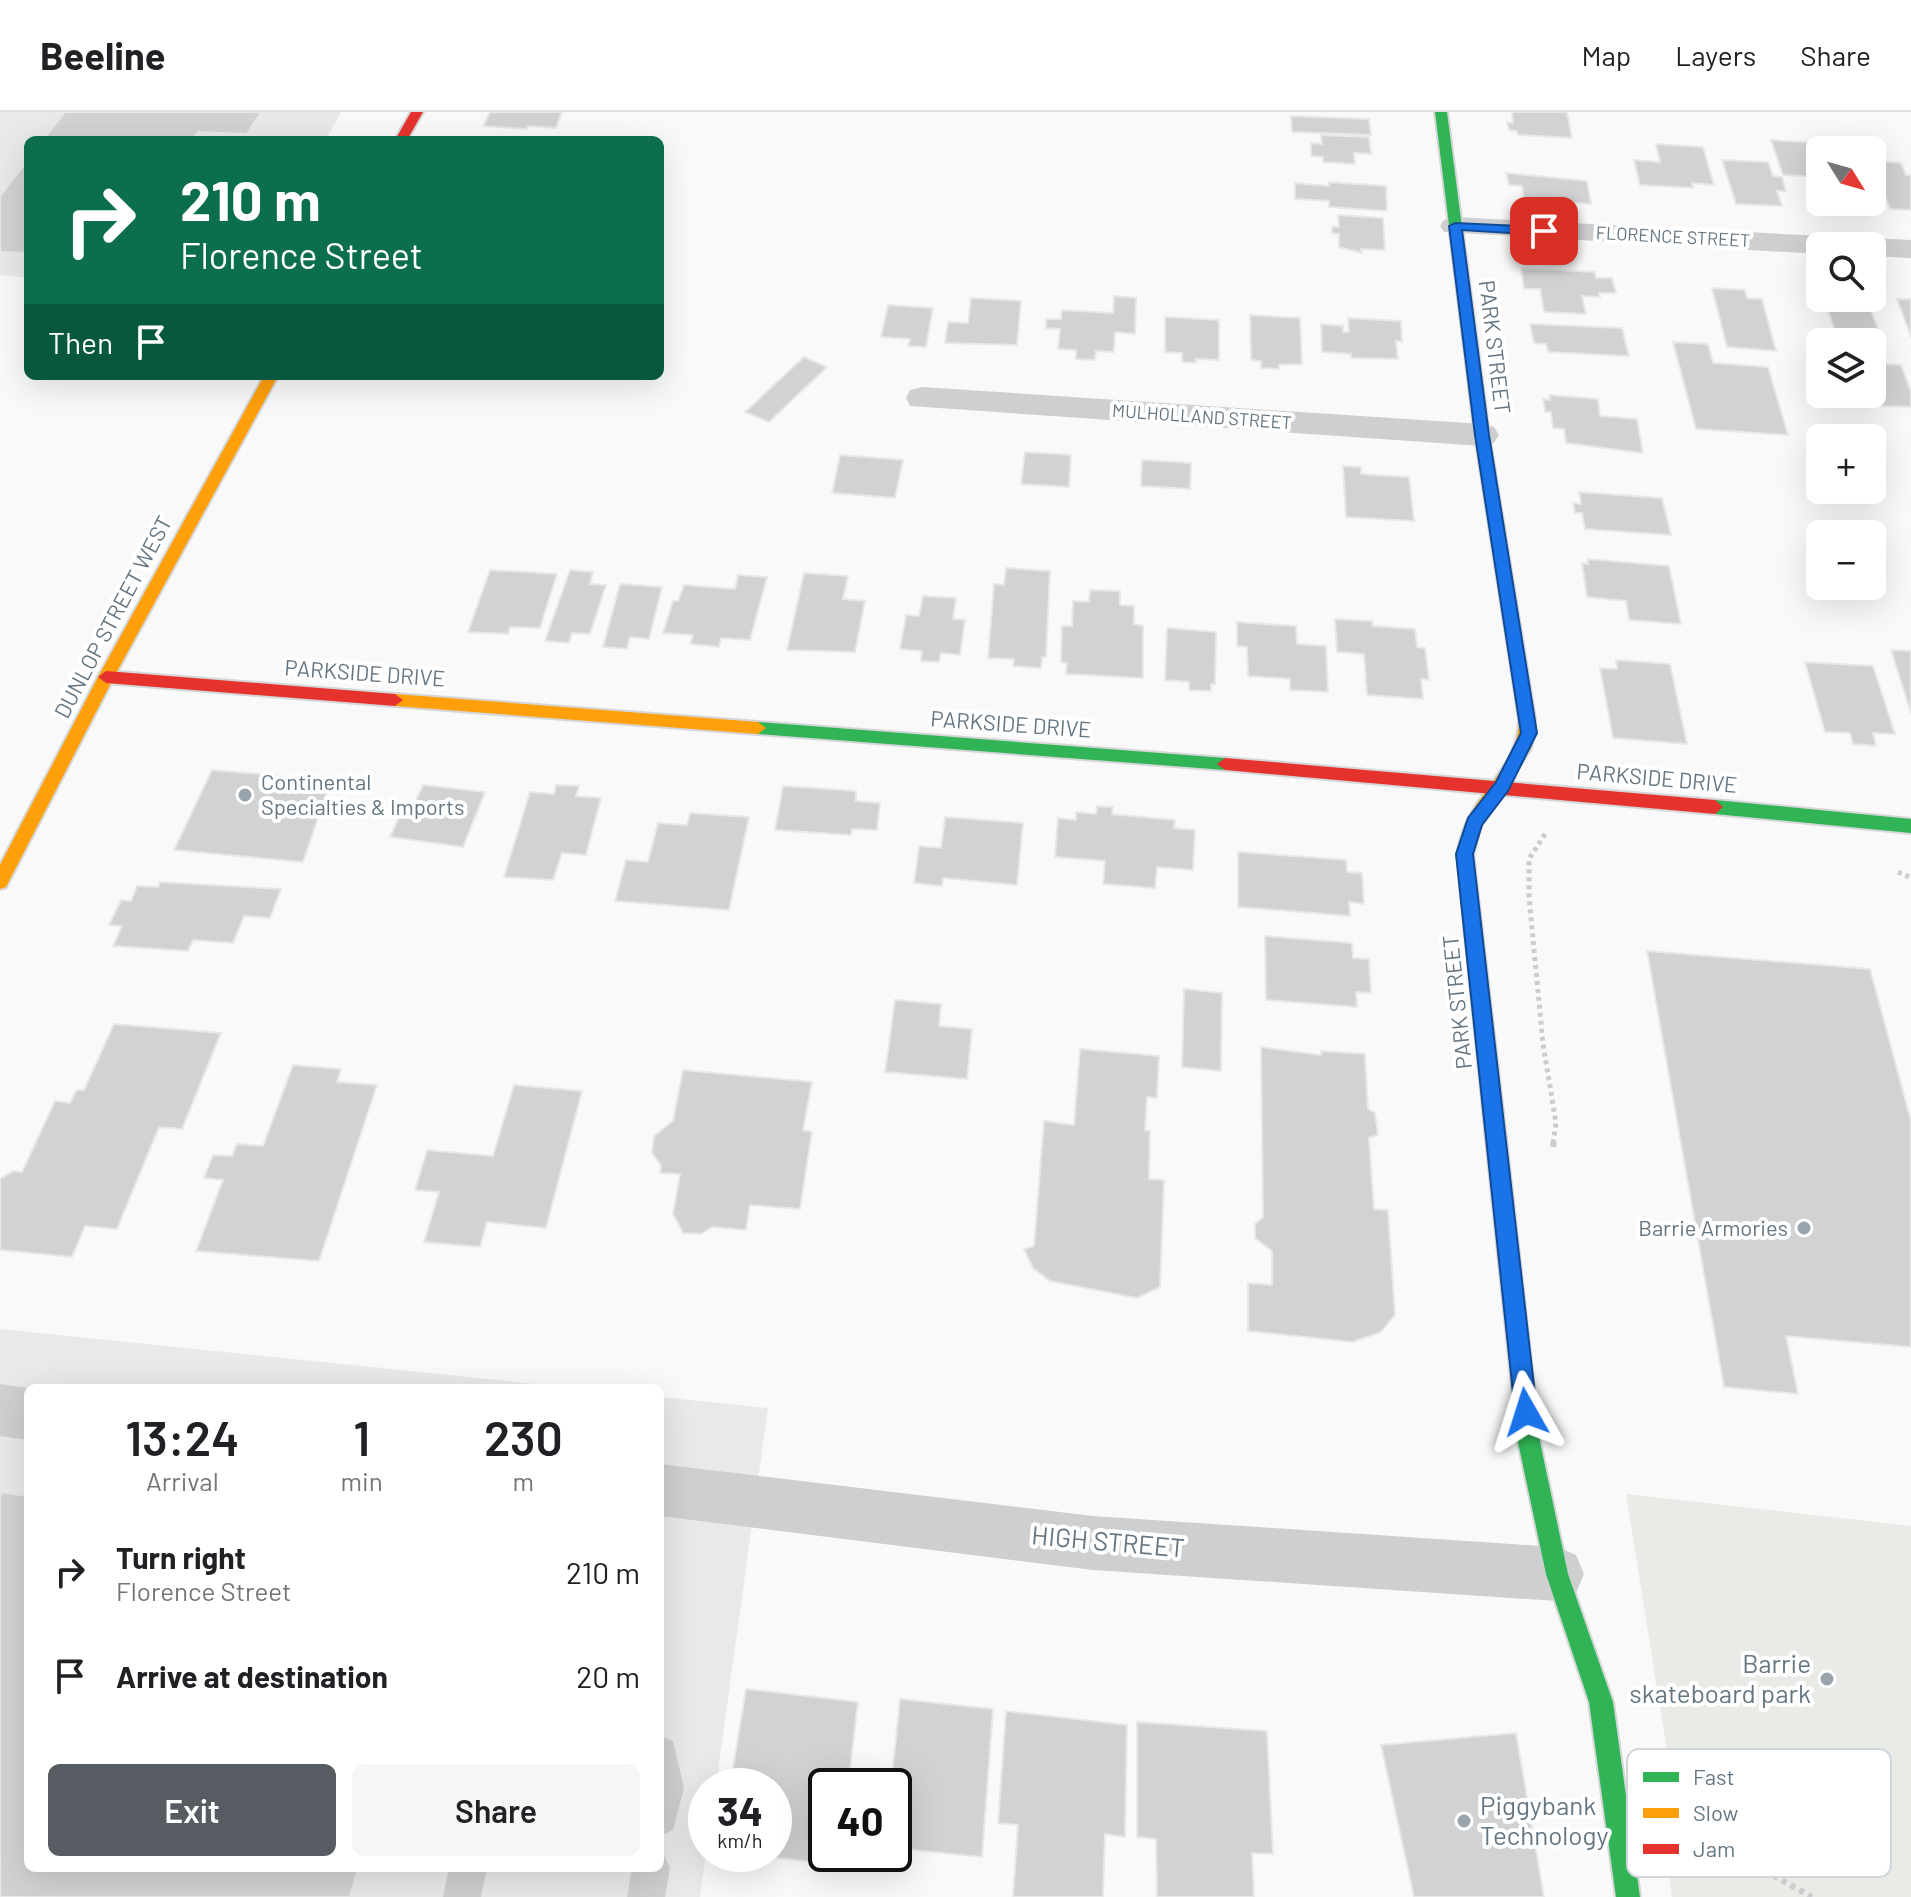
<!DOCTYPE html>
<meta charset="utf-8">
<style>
:root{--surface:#fff;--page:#f6f6f6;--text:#202124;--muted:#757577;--line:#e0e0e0;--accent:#565c61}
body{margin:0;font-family:Barlow,sans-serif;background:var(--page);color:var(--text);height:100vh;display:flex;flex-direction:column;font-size:30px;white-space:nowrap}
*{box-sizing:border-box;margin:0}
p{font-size:26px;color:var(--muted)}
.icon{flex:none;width:44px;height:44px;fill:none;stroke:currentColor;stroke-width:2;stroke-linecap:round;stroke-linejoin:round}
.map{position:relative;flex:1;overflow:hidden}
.side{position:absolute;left:24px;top:1272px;width:640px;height:488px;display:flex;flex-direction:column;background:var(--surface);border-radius:12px;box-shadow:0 8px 32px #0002}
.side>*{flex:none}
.guide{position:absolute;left:24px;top:24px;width:640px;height:244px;border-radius:12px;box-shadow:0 8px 32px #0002;background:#0b6e4f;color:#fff;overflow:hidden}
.needle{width:52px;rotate:127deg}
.buttons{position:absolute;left:1806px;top:24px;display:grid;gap:16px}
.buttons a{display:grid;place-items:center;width:80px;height:80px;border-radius:12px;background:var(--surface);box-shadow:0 8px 32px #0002;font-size:40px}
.speed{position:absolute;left:688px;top:1656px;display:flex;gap:16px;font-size:40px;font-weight:700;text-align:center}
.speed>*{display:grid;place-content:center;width:104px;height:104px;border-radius:50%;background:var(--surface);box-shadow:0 8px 32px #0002;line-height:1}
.speed small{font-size:20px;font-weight:400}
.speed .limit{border:4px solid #111;border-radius:12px;background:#fff;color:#111}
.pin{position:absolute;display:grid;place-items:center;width:68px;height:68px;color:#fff;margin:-34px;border-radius:16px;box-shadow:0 4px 12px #0006}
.me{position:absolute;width:88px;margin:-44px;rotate:354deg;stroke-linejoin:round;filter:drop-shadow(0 0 6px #0008)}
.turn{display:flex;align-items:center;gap:28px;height:168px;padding:0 24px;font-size:36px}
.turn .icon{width:104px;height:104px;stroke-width:2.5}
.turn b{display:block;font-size:56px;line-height:68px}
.then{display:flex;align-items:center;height:76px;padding:0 24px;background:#0003;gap:16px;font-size:30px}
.eta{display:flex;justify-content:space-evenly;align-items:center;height:136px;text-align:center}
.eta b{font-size:48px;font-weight:600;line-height:56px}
.cta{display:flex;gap:16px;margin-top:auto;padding:16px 24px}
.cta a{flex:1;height:92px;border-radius:12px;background:var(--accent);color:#fff;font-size:32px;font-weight:600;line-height:92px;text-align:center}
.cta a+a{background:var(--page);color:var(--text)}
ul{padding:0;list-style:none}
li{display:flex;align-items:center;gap:24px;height:104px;padding:0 24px}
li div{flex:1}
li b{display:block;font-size:30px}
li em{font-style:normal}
header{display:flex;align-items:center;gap:48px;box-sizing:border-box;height:112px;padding:0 40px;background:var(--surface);border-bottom:2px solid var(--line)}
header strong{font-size:38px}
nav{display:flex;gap:44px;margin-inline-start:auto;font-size:28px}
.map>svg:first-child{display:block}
.built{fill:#e8e9e9}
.green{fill:#e8ebe6}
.building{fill:#d0d2d3;stroke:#e8e8e8;stroke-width:2}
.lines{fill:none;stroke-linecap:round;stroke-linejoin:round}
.fast-casing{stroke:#d5d6d7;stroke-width:4}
.slow-casing{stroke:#d5d6d7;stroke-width:4}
.jam-casing{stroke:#d5d6d7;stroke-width:4}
.path-far1{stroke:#cbcccd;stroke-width:5;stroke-dasharray:4 4;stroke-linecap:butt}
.path{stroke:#cbcccd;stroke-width:6;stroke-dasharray:5 5;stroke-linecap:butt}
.lane{fill:#cecfd0;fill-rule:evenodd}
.street{fill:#cecfd0;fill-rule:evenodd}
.fast{fill:#30b455;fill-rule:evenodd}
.slow{fill:#ff9f0a;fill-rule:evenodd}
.jam{fill:#e5322d;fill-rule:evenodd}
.route{fill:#1a73e8;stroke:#114b97;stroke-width:2}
.poi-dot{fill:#99a4ac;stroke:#fff;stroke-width:3}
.labels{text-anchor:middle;stroke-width:8;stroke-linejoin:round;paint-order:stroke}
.far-street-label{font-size:18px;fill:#657683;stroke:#fff}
.street-label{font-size:22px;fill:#657683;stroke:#fff}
.poi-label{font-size:22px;fill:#657683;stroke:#fff;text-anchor:start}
.near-street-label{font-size:26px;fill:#657683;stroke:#fff}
.near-poi-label{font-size:26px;fill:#657683;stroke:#fff;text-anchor:end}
.key{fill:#fff;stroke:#d1d6da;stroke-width:2}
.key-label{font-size:22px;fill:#657683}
</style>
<header>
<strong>Beeline</strong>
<nav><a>Map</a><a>Layers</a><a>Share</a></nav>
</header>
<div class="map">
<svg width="1911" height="1785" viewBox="0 0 1911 1785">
<rect width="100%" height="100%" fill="#f9f9f9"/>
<g class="built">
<path d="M0 0H341L326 28H28V166L0 163Z"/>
<path d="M0 1217 575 1276H28V1756H660V1285L768 1296 716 1674H706V1742L700 1785H0Z"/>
</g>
<path class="green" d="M1626 1382 1911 1414V1785H1672L1663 1721 1673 1676Z"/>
<g class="building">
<path d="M65 0H261L247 22 198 20 193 28H43Z"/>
<path d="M490 0H562L556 16 528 14 527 17 483 14Z"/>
<path d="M1512 0H1567L1572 26 1518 23 1517 19 1509 18 1507 10 1513 11Z"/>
<path d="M1291 4 1369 7 1371 23 1292 20Z"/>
<path d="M1321 23 1369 25 1371 42 1354 41 1355 52 1323 50V45L1311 44V31L1322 32Z"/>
<path d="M1771 28 1816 31 1820 42V65L1783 63Z"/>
<path d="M1656 32 1703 35 1714 73 1692 71 1693 76 1640 73 1634 48 1660 50Z"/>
<path d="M28 48V141L0 140V84Z"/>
<path d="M1722 48 1768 50 1773 64 1782 65 1786 79H1777L1782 94 1736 92Z"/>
<path d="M1878 49 1901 51 1906 63H1911V98L1890 97 1874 56H1881Z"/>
<path d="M1506 61 1587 69 1591 92 1524 87 1522 74 1509 73Z"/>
<path d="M1329 70 1386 74 1387 99 1329 95V89L1295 87V71L1329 74Z"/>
<path d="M1338 103 1383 106 1385 138 1361 137 1362 141 1339 135V122L1332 121V115H1339Z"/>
<path d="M1521 156 1595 160 1596 166H1612L1616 181H1599L1600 185 1582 184 1586 202 1544 200 1540 177H1524Z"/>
<path d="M1712 176 1745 178 1747 186 1762 187 1776 239 1727 235Z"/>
<path d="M1114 184 1136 186 1135 222 1115 220 1114 240 1096 239 1095 248 1076 247V238L1058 237 1060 217 1046 216V207H1061L1062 198 1113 201Z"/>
<path d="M971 186 1021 189 1017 233 945 231 948 210 968 211Z"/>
<path d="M1824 186H1866L1882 227 1839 230Z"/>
<path d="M1897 187H1911V225Z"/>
<path d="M888 193 933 196 926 235 908 234 910 227 881 225Z"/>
<path d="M1250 203 1300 206 1302 252 1279 253V257L1261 256V249L1251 248Z"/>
<path d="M1165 205 1219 208V248L1196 247V251L1182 250V241L1165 240Z"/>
<path d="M1348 206 1401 209 1402 230 1396 229 1398 247 1351 246V242L1322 240 1321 212 1343 214V220H1349Z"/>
<path d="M1530 212 1622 216 1629 244 1548 240 1546 232 1534 231Z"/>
<path d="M1673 230 1708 232 1713 251 1768 255 1788 323 1696 317Z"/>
<path d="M804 245 827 255 769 310 745 300Z"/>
<path d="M1872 251 1901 253 1911 280V295L1881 294 1872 268Z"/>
<path d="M1549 283 1598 287 1600 304 1637 307 1643 341 1566 331 1564 317 1553 316 1551 300H1545L1543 287 1550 288Z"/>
<path d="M1025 340 1071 343 1069 375 1021 372Z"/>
<path d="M840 343 903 348 895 386 832 381Z"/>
<path d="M1142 348 1191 351 1190 377 1141 374Z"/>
<path d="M1343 354 1361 355V362L1409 365 1414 409 1346 405Z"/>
<path d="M1579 380 1662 386 1671 423 1585 417 1582 401H1575L1573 391 1581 392Z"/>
<path d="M1587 447 1669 454 1681 512 1629 508 1626 489 1587 485 1582 451 1588 452Z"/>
<path d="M1006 456 1050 459 1046 545H1042L1041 556 1013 554 1014 547 988 546 994 472 1004 473Z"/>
<path d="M490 458 557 462 540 516 510 515 508 522 468 520Z"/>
<path d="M570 458 593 460 590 472 606 473 590 522 572 521 569 531 545 529Z"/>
<path d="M804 461 848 464 843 487 865 489 855 540 787 538Z"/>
<path d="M738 463 767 465 750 528 721 526 719 535 690 532 693 523 663 521 673 489H678L684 473 735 477Z"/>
<path d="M620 472 662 475 649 527 630 525 627 537 603 535Z"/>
<path d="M1090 478 1120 479V493L1134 494V512L1143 514V566L1066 562 1067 551 1061 550 1062 514H1072L1073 489 1089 490Z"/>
<path d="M923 484 956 486 953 507 965 508 960 543 941 541 939 550 921 549 922 539 900 537 906 503 919 504Z"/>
<path d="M1335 507 1372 509 1373 514 1415 517 1417 535 1425 536 1429 568 1421 567 1423 587 1367 583 1364 542 1337 540Z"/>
<path d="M1237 510 1296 514 1297 532 1326 534 1328 580 1290 578V567L1248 564 1247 535 1237 534Z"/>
<path d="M1167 516 1216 520 1215 572H1211V579L1189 578V570L1165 568Z"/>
<path d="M1891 538 1911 539V601Z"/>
<path d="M1616 548 1670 552 1687 632 1613 626 1600 556 1617 557Z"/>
<path d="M1805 550 1873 554 1895 622 1873 621 1876 634 1853 632 1850 621 1825 620Z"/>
<path d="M212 658 331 668 303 750 174 738Z"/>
<path d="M423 673 485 680 463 735 390 725 403 696 412 697Z"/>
<path d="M556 673 579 674 576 684 601 686 586 743 562 741 553 768 504 765 530 680 554 682Z"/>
<path d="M783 674 856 679V689L880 691 877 718 852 717 851 723 775 718Z"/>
<path d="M1097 694 1113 695 1112 702 1175 708 1174 716 1195 718 1193 758 1157 755 1155 776 1103 772 1105 749 1055 745 1058 706 1076 708V700L1096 702Z"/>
<path d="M690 701 749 705 729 798 615 789 626 748 648 750 658 711 687 713Z"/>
<path d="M945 705 1023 711 1017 773 943 766 942 774 914 771 919 734 941 736Z"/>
<path d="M1238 740 1346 748 1347 760 1362 761 1364 792 1349 790 1350 804 1238 795Z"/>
<path d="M160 770 281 777 270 806 244 804 233 831 193 828 188 839 113 834 122 814 109 813 121 788 131 789 137 774 158 775Z"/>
<path d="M1265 824 1352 831 1353 846 1369 847 1371 881 1356 880 1357 895 1266 888Z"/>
<path d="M1647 839 1870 857 1911 1009V1235L1786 1224 1798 1282 1724 1275Z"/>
<path d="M1184 877 1222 881 1221 959 1182 955Z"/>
<path d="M895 888 941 892 939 914 972 917 967 967 885 960Z"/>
<path d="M114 912 221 921 182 1017 159 1015 117 1117 85 1114 72 1145 0 1138V1067L13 1059 22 1060 55 989 70 991 77 978H84Z"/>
<path d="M1261 935 1321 943V939L1365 942 1368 997 1375 1001 1378 1023 1369 1026 1374 1097 1388 1098 1395 1203 1381 1220 1353 1230 1248 1219V1171L1272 1173V1139L1255 1126V1112L1263 1105Z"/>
<path d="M1080 937 1159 944 1157 986 1147 985 1145 1018 1150 1019 1149 1067 1164 1068 1160 1175 1137 1186 1050 1169 1033 1156 1024 1137 1034 1134 1044 1009 1074 1013Z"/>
<path d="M293 953 341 957 337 970 377 973 319 1149 196 1139 223 1068 204 1066 213 1043 232 1044 237 1032 263 1034Z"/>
<path d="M683 958 812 970 803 1018 812 1020 800 1097 750 1093 746 1118 712 1115 701 1122 683 1121 673 1102 680 1062 660 1061 661 1053 652 1041 654 1024 673 1009Z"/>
<path d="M514 973 582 979 546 1116 487 1110 480 1135 424 1130 439 1080 415 1078 427 1038 493 1044Z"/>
<path d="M0 1380 28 1384V1756H358L350 1785H0Z"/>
<path d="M746 1577 858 1590 848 1674H826V1742H840L838 1753 745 1742H774V1674H730Z"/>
<path d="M900 1587 993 1597 982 1745 894 1736V1674H891Z"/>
<path d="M1006 1599 1127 1613 1125 1725 1105 1722 1103 1785H1013L1018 1713 998 1711Z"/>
<path d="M1137 1610 1267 1619 1273 1742 1252 1741 1254 1785H1157L1156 1727 1137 1725Z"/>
<path d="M1516 1621 1544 1785H1414L1381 1633Z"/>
</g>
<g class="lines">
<g class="fast-casing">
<g id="fast">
<path d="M1435 0H1447L1489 323 1535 607 1527 613 1519 607 1475 323Z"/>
<path d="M758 610 1225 646 1233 652 1225 658 758 622 750 616Z"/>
<path d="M1715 688 1911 707V721L1715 702 1707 695Z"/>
<path d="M1496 1018 1503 1021 1506 1027 1540 1330 1568 1462 1613 1590 1640 1785H1616L1589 1590 1546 1462 1518 1330 1486 1027 1489 1021Z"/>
</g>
</g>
<g class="slow-casing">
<g id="slow">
<path d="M264 264H278L114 565 6 775 0 777V753L98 565Z"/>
<path d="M395 582 758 610 766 616 758 622 395 594 387 588Z"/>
<path d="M1527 601 1535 607 1531 636 1481 714 1473 742 1506 1027 1503 1033 1496 1036 1489 1033 1486 1027 1457 742C1461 725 1465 710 1475 695 1494 665 1519 645 1519 607Z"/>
</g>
</g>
<g class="jam-casing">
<g id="jam">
<path d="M411 0H423L407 28H395Z"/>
<path d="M106 559 395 582 403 588 395 594 106 571 98 565Z"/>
<path d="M1225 646 1715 688 1723 695 1715 702 1225 658 1217 652Z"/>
</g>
</g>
<g class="path-far1">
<path d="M1545 722 1529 747V785L1543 932 1556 1011 1553 1032"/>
<path d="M1898 760 1911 766"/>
</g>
<g class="path">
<path d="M1553 1035 1554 1030"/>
<path d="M1677 1710 1812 1785"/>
</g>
<g class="lane">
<path d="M660 1624 673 1629 684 1676 673 1718 660 1724Z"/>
<path d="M660 1741 664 1743 670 1756 665 1785H627L632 1756H660Z"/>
<path d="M449 1756H487L481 1785H443Z"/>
</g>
<g class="street">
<path d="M1455 105 1843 125 1854 128 1858 134 1861 129 1872 126 1911 128V146L1872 144V134H1820V142L1444 120 1440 114 1444 108Z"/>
<path d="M922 275 1482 312 1494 315 1499 323 1494 331 1482 334 910 294 906 286 910 278Z"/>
<path d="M0 1272 28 1276V1328L0 1324Z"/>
<path d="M660 1352 1093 1404 1557 1435 1576 1443 1584 1462 1576 1481 1557 1489 1093 1458 660 1404Z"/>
</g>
<use href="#fast" class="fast"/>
<use href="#slow" class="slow"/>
<use href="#jam" class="jam"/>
</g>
<path class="route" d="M1455 111 1544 115 1551 119 1544 123 1462 118 1489 323 1537 621 1508 679 1482 713 1473 742 1537 1300 1534 1308 1526 1311 1518 1308 1515 1300 1456 742 1468 706 1496 670 1521 621 1475 323 1449 114Z"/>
<g class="poi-dot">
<circle cx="245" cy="683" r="8"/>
<circle cx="1804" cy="1116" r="8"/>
<circle cx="1827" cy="1567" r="8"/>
<circle cx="1464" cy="1709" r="8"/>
</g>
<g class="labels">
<g class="far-street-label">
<text transform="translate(1673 125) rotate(3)" y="6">FLORENCE STREET</text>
<text transform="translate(1202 305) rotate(4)" y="6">MULHOLLAND STREET</text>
</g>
<g class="street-label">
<text transform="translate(1495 235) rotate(83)" y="8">PARK STREET</text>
<text transform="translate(113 505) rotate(-62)" y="8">DUNLOP STREET WEST</text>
<text transform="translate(365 561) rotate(4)" y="8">PARKSIDE DRIVE</text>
<text transform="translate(1011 612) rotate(4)" y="8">PARKSIDE DRIVE</text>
<text transform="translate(1657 666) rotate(5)" y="8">PARKSIDE DRIVE</text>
<text transform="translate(1457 890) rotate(-96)" y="8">PARK STREET</text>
</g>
<g class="poi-label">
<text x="261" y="678">Continental<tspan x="261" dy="25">Specialties &amp; Imports</tspan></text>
<text x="1788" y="1124" text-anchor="end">Barrie Armories</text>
</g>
<g class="near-street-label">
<text transform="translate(1108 1430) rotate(5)" y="9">HIGH STREET</text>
</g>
<g class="near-poi-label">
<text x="1811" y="1561">Barrie<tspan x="1811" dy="30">skateboard park</tspan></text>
<text x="1480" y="1703" text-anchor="start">Piggybank<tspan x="1480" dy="30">Technology</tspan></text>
</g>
</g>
<rect x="1627" y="1637" width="264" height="128" rx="12" class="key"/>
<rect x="1643" y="1660" width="36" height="10" fill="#30b455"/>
<rect x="1643" y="1696" width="36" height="10" fill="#ff9f0a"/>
<rect x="1643" y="1732" width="36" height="10" fill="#e5322d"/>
<g class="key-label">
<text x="1693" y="1673">Fast</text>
<text x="1693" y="1709">Slow</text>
<text x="1693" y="1745">Jam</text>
</g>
</svg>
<div class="buttons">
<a><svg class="needle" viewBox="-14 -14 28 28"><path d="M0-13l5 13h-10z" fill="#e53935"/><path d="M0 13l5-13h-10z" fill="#757577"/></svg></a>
<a><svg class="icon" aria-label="search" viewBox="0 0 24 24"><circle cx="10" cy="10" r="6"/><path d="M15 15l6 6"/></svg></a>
<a><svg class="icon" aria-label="layers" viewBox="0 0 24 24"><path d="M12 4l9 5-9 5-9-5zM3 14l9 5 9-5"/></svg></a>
<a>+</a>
<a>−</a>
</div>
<div class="speed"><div>34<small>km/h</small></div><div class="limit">40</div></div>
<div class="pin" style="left:1544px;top:119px;background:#d93025"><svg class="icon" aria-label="arrive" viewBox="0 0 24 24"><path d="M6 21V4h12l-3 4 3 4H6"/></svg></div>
<svg class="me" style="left:1526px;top:1300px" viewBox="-20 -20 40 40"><path d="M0-17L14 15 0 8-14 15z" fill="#1a73e8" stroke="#fff" stroke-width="4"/></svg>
<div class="guide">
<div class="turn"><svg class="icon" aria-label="right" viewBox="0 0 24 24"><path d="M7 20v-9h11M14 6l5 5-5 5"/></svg><div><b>210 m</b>Florence Street</div></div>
<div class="then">Then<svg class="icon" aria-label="arrive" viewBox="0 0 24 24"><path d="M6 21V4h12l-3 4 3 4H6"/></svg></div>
</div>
<section class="side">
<div class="eta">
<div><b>13:24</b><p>Arrival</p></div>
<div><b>1</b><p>min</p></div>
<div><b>230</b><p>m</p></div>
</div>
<ul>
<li><svg class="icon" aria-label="right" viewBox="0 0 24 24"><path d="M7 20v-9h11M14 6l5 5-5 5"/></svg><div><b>Turn right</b><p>Florence Street</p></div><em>210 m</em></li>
<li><svg class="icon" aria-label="arrive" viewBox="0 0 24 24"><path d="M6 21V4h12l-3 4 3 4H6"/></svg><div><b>Arrive at destination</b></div><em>20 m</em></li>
</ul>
<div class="cta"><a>Exit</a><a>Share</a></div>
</section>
</div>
